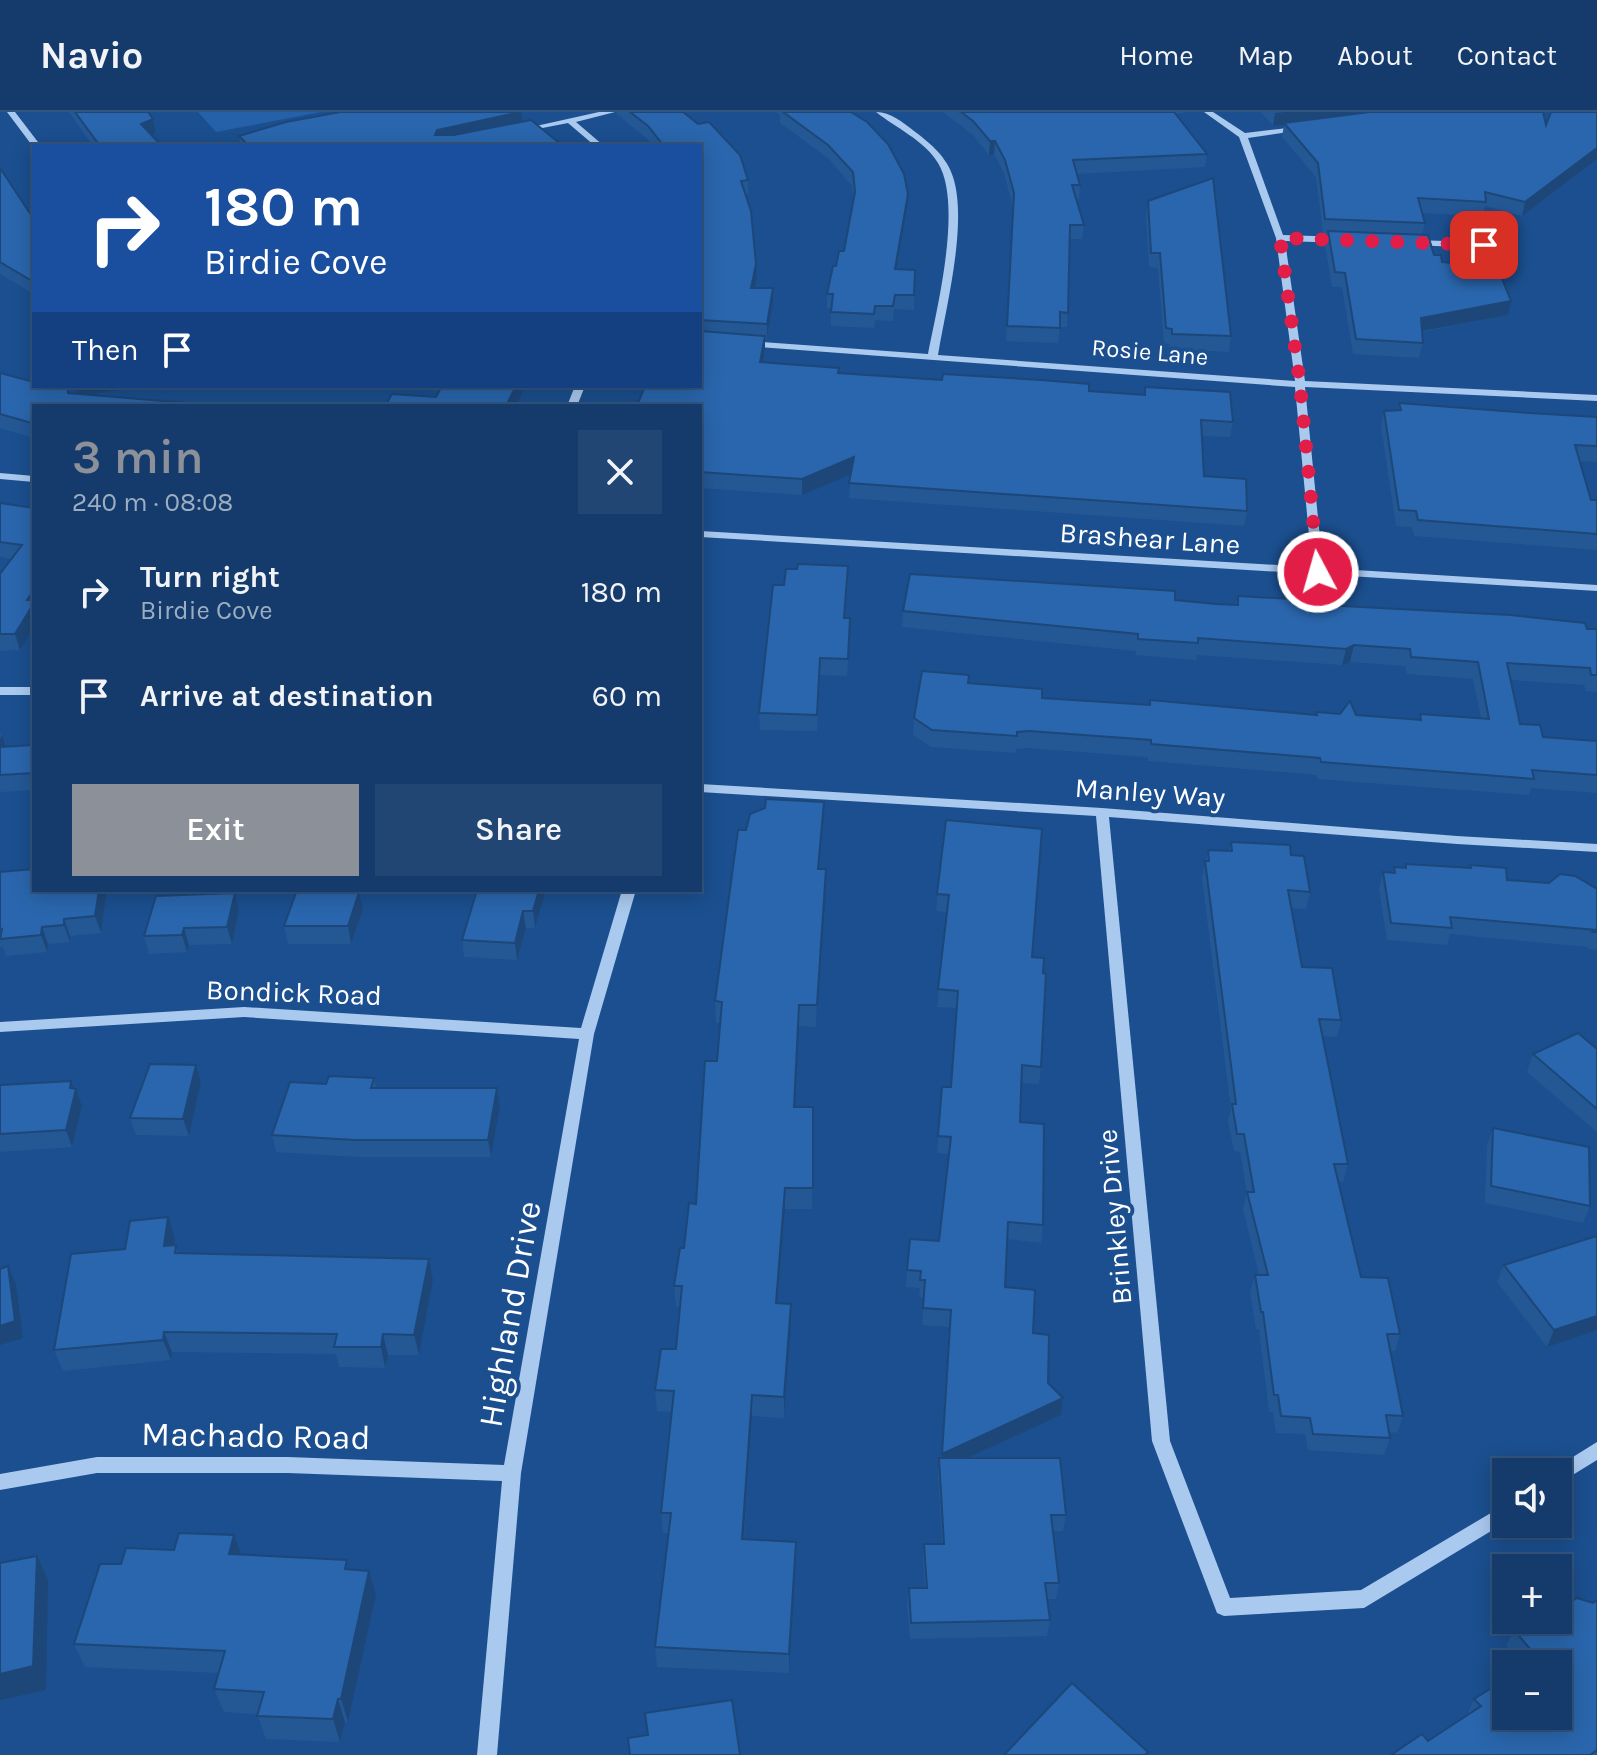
<!DOCTYPE html>
<meta charset="utf-8">
<style>
:root{--surface:#143b6b;--page:#214673;--text:#f1f3f6;--muted:#9dadc1;--line:#33557e;--accent:#8c9099}
body{margin:0;font-family:Karla,sans-serif;background:var(--page);color:var(--text);height:100vh;display:flex;flex-direction:column;font-size:30px;white-space:nowrap}
*{box-sizing:border-box;margin:0}
p{font-size:26px;color:var(--muted)}
.icon{flex:none;width:44px;height:44px;fill:none;stroke:currentColor;stroke-width:2;stroke-linecap:round;stroke-linejoin:round}
.map{position:relative;flex:1;overflow:hidden}
.details{position:absolute;left:32px;top:292px;width:670px;height:488px;display:flex;flex-direction:column;background:var(--surface);border-radius:0px;box-shadow:0 4px 20px #0003,0 0 0 2px var(--line)}
.details>*{flex:none}
.guide{position:absolute;left:32px;top:32px;width:670px;height:244px;border-radius:0px;box-shadow:0 4px 20px #0003,0 0 0 2px var(--line);background:#1a4fa0;color:#fff;overflow:hidden}
.fabs{position:absolute;left:1492px;top:1346px;display:grid;gap:16px}
.fabs a{display:grid;place-items:center;width:80px;height:80px;border-radius:0px;background:var(--surface);box-shadow:0 4px 20px #0003,0 0 0 2px var(--line);font-size:40px}
.pin{position:absolute;display:grid;place-items:center;width:68px;height:68px;color:#fff;margin:-34px;border-radius:16px;box-shadow:0 4px 12px #0006}
.me{position:absolute;width:88px;margin:-44px;rotate:354deg;stroke-linejoin:round;filter:drop-shadow(0 0 6px #0008)}
.turn{display:flex;align-items:center;gap:28px;height:168px;padding:0 40px;font-size:36px}
.turn .icon{width:104px;height:104px;stroke-width:2.5}
.turn b{display:block;font-size:56px;line-height:68px}
.then{display:flex;align-items:center;height:76px;padding:0 40px;background:#0003;gap:16px;font-size:30px}
.round{display:grid;place-items:center;flex:none;width:84px;height:84px;border-radius:0px;background:var(--page)}
.overview{display:flex;align-items:center;justify-content:space-between;height:136px;padding:0 40px}
h1{font-size:48px;font-weight:600;line-height:60px;color:var(--accent)}
.primary-button{display:flex;gap:16px;margin-top:auto;padding:16px 40px}
.primary-button a{flex:1;height:92px;border-radius:0px;background:var(--accent);color:#fff;font-size:32px;font-weight:600;line-height:92px;text-align:center}
.primary-button a+a{background:var(--page);color:var(--text)}
ul{padding:0;list-style:none}
li{display:flex;align-items:center;gap:24px;height:104px;padding:0 40px}
li div{flex:1}
li b{display:block;font-size:30px}
li em{font-style:normal}
header{display:flex;align-items:center;gap:48px;box-sizing:border-box;height:112px;padding:0 40px;background:var(--surface);border-bottom:2px solid var(--line)}
header strong{font-size:38px}
nav{display:flex;gap:44px;margin-inline-start:auto;font-size:28px}
.map>svg:first-child{display:block}
.green{fill:#2461a8}
.lines{fill:none;stroke-linecap:round;stroke-linejoin:round}
.minor{fill:#a9c9ee;fill-rule:evenodd}
.wall{fill:#245895}
.shaded-wall{fill:#1d4779}
.building{fill:#2a66ad;stroke:#1d4779;stroke-width:2}
.route{stroke:#e11d48;stroke-width:14;stroke-dasharray:0 25.2}
.labels{text-anchor:middle;stroke-width:8;stroke-linejoin:round;paint-order:stroke}
.far-street-label{font-size:24px;fill:#fff;stroke:#1b4f8f}
.street-label{font-size:28px;fill:#fff;stroke:#1b4f8f}
.near-street-label{font-size:34px;fill:#fff;stroke:#1b4f8f}
</style>
<header>
<strong>Navio</strong>
<nav><a>Home</a><a>Map</a><a>About</a><a>Contact</a></nav>
</header>
<div class="map">
<svg width="1597" height="1643" viewBox="0 0 1597 1643">
<rect width="100%" height="100%" fill="#1b4f8f"/>
<path class="green" d="M198 0H321L216 20Z"/>
<g class="lines">
<g class="minor">
<path d="M7 0H15L41 34 34 36Z"/>
<path d="M599 0H615L576 10 604 34H595L568 11 522 20 518 18Z"/>
<path d="M876 0C891 0 902 10 914 19 930 31 947 45 953 65 968 111 946 195 938 243L1295 269 1276 126 1239 25 1204 0H1213L1245 21 1305 14 1306 16 1302 18 1248 26 1283 123 1344 125 1348 128 1344 131 1285 129 1305 269 1597 283V289L1305 275 1323 456 1597 473V479L700 425V419L1312 455 1295 275 745 234V230L748 229 928 242C937 196 963 92 938 51 924 28 896 16 876 0Z"/>
<path d="M1412 128 1513 131 1517 134 1513 137 1409 133V129Z"/>
<path d="M575 274H585L577 294H567Z"/>
<path d="M0 361 34 364V370L0 367Z"/>
<rect x="0" y="575" width="34" height="8"/>
<path d="M700 672 1102 696 1457 724 1597 732V740L1457 732 1109 705 1170 1329 1230 1486 1361 1478 1506 1392V1410L1364 1496 1224 1504 1217 1501 1152 1329 1096 704 700 680Z"/>
<path d="M622 778H636L594 922 521 1361 497 1643H477L502 1369 288 1361H97L0 1378V1362L97 1345H288L504 1353 579 927 244 905 0 920V910L244 895 581 916Z"/>
<path d="M1597 1330V1348L1558 1372V1360H1551L1552 1358Z"/>
</g>
</g>
<g class="wall">
<path d="M69 0H148L153 7 156 21 151 23 162 34H93Z"/>
<path d="M521 0 522 10 563 34H241L239 24Z"/>
<path d="M617 0H683L748 68V82H746L757 166 754 176 773 191 767 227H765V239L763 250 839 261 1089 279 1144 283 1145 275 1233 310 1230 325 1202 324 1204 364 1247 399 1244 414 849 386 851 362 802 383 700 376V34H653L648 28 617 2Z"/>
<path d="M776 0H851L907 96 897 157 915 158 914 198 894 197 893 209 875 208 874 216 831 214V196H827V182L836 154 844 139 854 87 852 74 828 46 780 11V3Z"/>
<path d="M943 0H1186L1176 2 1207 42 1205 55 1077 62 1080 73 1079 87H1076L1084 113 1082 127H1070L1067 215H1060L1058 231 1006 229 1013 95 1004 61 994 42 989 43 972 22Z"/>
<path d="M1261 0H1543L1546 13 1597 0V47L1522 104 1485 94 1483 104 1422 101 1425 111 1422 122 1434 143 1508 203 1422 220 1423 231 1419 246 1353 242 1342 175H1332L1325 133 1327 122 1323 121 1316 65 1282 25 1284 13 1273 14Z"/>
<path d="M0 56 29 100 34 106V182L0 162Z"/>
<path d="M1148 89 1231 224 1229 240 1170 237V232L1164 231 1158 156 1149 155 1146 103Z"/>
<path d="M0 261 71 282H77L75 274 85 283 34 294V326L0 316Z"/>
<path d="M1399 291 1530 301 1597 305V350L1579 349 1591 388H1597V438L1414 424 1412 415 1396 414 1381 314 1384 299 1398 298Z"/>
<path d="M0 391 34 396 20 538 0 539V462L11 447 0 445Z"/>
<path d="M848 470 845 506 850 523 847 564 820 563 817 619 760 618 759 601 784 473Z"/>
<path d="M1238 484 1597 517V580L1586 579 1584 573 1511 568 1520 612 1543 625 1597 629V681L1531 676 1529 683 1317 667V663L1148 649V645L1027 636 1016 637 1015 641 931 635 913 623 914 606 969 563 968 571 1042 586 1316 603V600L1419 608 1420 602 1481 606 1473 567 1407 562 1405 554 1350 550 1342 553 1197 543 1196 548 1136 543V539L902 515 903 499 1175 488 1236 493Z"/>
<path d="M0 622H2L6 635 34 633V678L0 680Z"/>
<path d="M946 708 1032 845 1041 955 1039 972 1021 971 1020 1010 1043 1113 1041 1131 1007 1127 1005 1175 1033 1221 1048 1271 1063 1286 1061 1303 967 1346 1066 1403 1063 1419H1053L1059 1471 1056 1487H1047L1050 1508 1047 1524 910 1527 907 1492 909 1476H925L923 1448 924 1432H942L938 1363 939 1346H941L949 1215 922 1213 924 1186 919 1185 920 1176 906 1175 907 1158 939 1129 949 1042 937 1041 942 975H951L957 896 937 895 947 800 936 799Z"/>
<path d="M823 711 819 757H826V778L816 915 799 914 795 995H813L812 1097H785L778 1191 791 1213 784 1306 752 1304 744 1427 796 1450 789 1561 657 1555 655 1535 668 1421H663L661 1401 672 1300 657 1299 655 1278 676 1237 680 1195H676L674 1174 696 1092 717 949 720 911H716L715 889 746 718Z"/>
<path d="M1231 730 1291 743 1310 780 1306 797 1291 796 1302 855 1341 908 1337 925 1323 924 1348 1052 1343 1070 1338 1069 1361 1165 1400 1222 1395 1239H1390L1403 1304 1397 1321 1389 1320 1390 1326 1384 1343 1308 1338 1305 1322 1276 1321 1273 1300H1269L1259 1217H1256L1250 1180 1255 1163H1259L1243 1097 1247 1080 1240 1040 1234 1039 1228 1009 1231 997 1202 766 1208 738 1229 739Z"/>
<path d="M1406 752 1469 756 1470 753 1507 768 1597 777V838L1587 837 1588 835 1450 822 1447 833 1387 828 1379 777 1383 760 1392 761 1394 755 1405 756Z"/>
<path d="M0 760 107 778 101 821 70 824V830L48 832 47 840 6 844 3 835H0Z"/>
<path d="M477 778H546L535 816H526L517 848 464 845 462 828Z"/>
<path d="M359 780 363 797 351 832H288L284 814Z"/>
<path d="M235 781 239 798 232 832 189 833 187 840 149 842 144 824Z"/>
<path d="M1597 937V1020L1527 960 1533 942Z"/>
<path d="M196 953 201 970 189 1024 136 1023 130 1006Z"/>
<path d="M374 966 376 976H497L500 994 491 1045H359L276 1040 272 1023 326 972Z"/>
<path d="M71 969 73 977H76L82 994 72 1035 0 1040V973Z"/>
<path d="M1493 1016 1590 1094 1583 1111 1485 1091 1487 1034Z"/>
<path d="M1597 1124 1547 1235 1497 1170 1504 1153Z"/>
<path d="M175 1126 174 1133 179 1141 429 1147 433 1168 419 1243H388L385 1256 339 1255 336 1242 172 1240 171 1248 63 1259 54 1238 125 1137Z"/>
<path d="M234 1423 241 1443 350 1458 369 1459 376 1483 348 1610H345L340 1630 266 1627 257 1602 224 1600 214 1577 219 1561 85 1555 74 1532 121 1452Z"/>
<path d="M1577 1486 1593 1491 1597 1488V1643H1391L1422 1622 1428 1629 1467 1603 1474 1587 1506 1567V1604H1558V1552H1522L1506 1534 1514 1518 1530 1508H1558V1498Z"/>
</g>
<g class="shaded-wall">
<path d="M521 0 523 13 438 31 435 23 437 18Z"/>
<path d="M1285 0H1387L1284 11V13L1273 14 1275 1Z"/>
<path d="M153 7 156 21 144 26 141 12Z"/>
<path d="M990 29H995L994 42 989 43Z"/>
<path d="M1597 36V47L1522 104 1525 90Z"/>
<path d="M908 82 907 96 894 172 895 157Z"/>
<path d="M756 152 757 166 751 191V176Z"/>
<path d="M773 176V191L767 227V212Z"/>
<path d="M1511 189 1508 203 1417 220 1421 206Z"/>
<path d="M765 224V239L760 265V250Z"/>
<path d="M75 274H147L78 284Z"/>
<path d="M516 274H525L516 294H506Z"/>
<path d="M854 345V361L802 383V367Z"/>
<path d="M34 478V515L20 538 15 522 27 488Z"/>
<path d="M1354 533 1350 550 1342 553 1346 537Z"/>
<path d="M2 622 7 639 0 643V627Z"/>
<path d="M824 690 823 711 817 778 818 757Z"/>
<path d="M826 757V778L816 915 817 893Z"/>
<path d="M99 778H107L101 821 95 804Z"/>
<path d="M539 778H546L535 816 533 799Z"/>
<path d="M359 780 363 797 351 832 348 814Z"/>
<path d="M235 781 239 798 232 832 227 815Z"/>
<path d="M523 799 526 816 517 848 515 831Z"/>
<path d="M64 807 70 824V830L64 813Z"/>
<path d="M42 815 48 832 47 840 41 823Z"/>
<path d="M184 816 189 833 187 840 182 823Z"/>
<path d="M799 893V914L794 1016V995Z"/>
<path d="M196 953 201 970 189 1024 183 1007Z"/>
<path d="M71 969 75 980 76 977 82 994 72 1035 66 1018Z"/>
<path d="M497 976 500 994 491 1045 488 1028Z"/>
<path d="M785 1076V1097L776 1212V1191Z"/>
<path d="M168 1105 175 1126 171 1154 164 1134Z"/>
<path d="M429 1147 433 1168 419 1243 414 1223Z"/>
<path d="M8 1154 16 1172 23 1226 0 1233V1214Z"/>
<path d="M791 1192V1213L784 1306V1285Z"/>
<path d="M1597 1204V1218L1547 1235 1554 1218Z"/>
<path d="M164 1220 172 1240 171 1248 163 1228Z"/>
<path d="M383 1222 388 1243 385 1256 381 1235Z"/>
<path d="M752 1283V1304L742 1447V1427Z"/>
<path d="M1063 1286 1061 1303 941 1358 942 1342Z"/>
<path d="M234 1423 243 1447 229 1442Z"/>
<path d="M796 1430V1450L789 1561V1542Z"/>
<path d="M37 1444 48 1468 46 1578 0 1588V1562Z"/>
<path d="M369 1459 376 1483 348 1610 341 1587Z"/>
<path d="M338 1587 345 1610 340 1630 333 1607Z"/>
</g>
<g class="building">
<path d="M75 0H148L153 7 141 12 162 34H100Z"/>
<path d="M340 0H521L437 18 435 23H454L531 8 563 34H249L239 24 286 10Z"/>
<path d="M630 0H683L698 12 709 10 740 43 748 68 741 69 751 99 756 152 751 176H773L767 212 700 208V34H664L648 14Z"/>
<path d="M783 0H851L867 10 888 32 904 62 908 82 895 157 915 158 914 183H895L893 194H875L874 202 831 200 833 182H827L833 154H836L839 139H844L855 80 853 60 828 33Z"/>
<path d="M961 0H1174L1207 42 1073 48 1080 73H1072L1084 113H1070L1068 201 1060 200V216L1007 214 1014 81 1005 48 995 29H990L973 9Z"/>
<path d="M1370 0H1543L1546 13 1551 0H1597V36L1525 90 1485 80 1486 90 1418 86 1425 111 1325 107 1318 51 1284 11Z"/>
<path d="M0 56 29 100 34 106V170L0 150Z"/>
<path d="M1213 66 1231 224 1172 222V217L1166 216 1160 141H1151L1148 89Z"/>
<path d="M1328 119 1428 123 1434 143H1441L1442 150 1497 154 1511 189 1421 206 1423 231 1356 227 1345 161 1335 160Z"/>
<path d="M700 219 765 224 760 250 839 256 838 261 942 268 943 262 1041 268 1089 272V279L1145 283V275L1230 280 1233 310 1201 308 1204 364 1246 367 1247 399 849 371 854 345 802 367 700 360V294H637L645 274H700Z"/>
<path d="M0 261 34 270V274H68V281L224 294H34V311L28 310 0 302Z"/>
<path d="M442 274H516L506 294H385L392 282 436 285Z"/>
<path d="M1399 291 1530 301 1597 305V334L1575 333 1591 388H1597V422L1418 408 1416 399 1399 398 1384 299 1401 298Z"/>
<path d="M0 391 34 396V478L27 488H34V491L15 522H0V462L22 433 0 430Z"/>
<path d="M798 452 848 454 844 506H850L848 547 820 546 817 603 759 601 773 473H784L786 457H797Z"/>
<path d="M910 462 1175 479V488L1216 492 1238 493V484L1292 487 1343 494 1510 503 1585 511 1587 517H1597V563H1591L1590 556 1507 551 1520 612 1540 613 1543 625 1597 629V663L1532 658 1534 667 1321 650 1320 646 1151 632V628L1029 619 1017 620V624L932 618 914 606 922 559 969 563 968 571 1042 577V586L1150 593V588L1317 603 1316 600 1340 602 1350 589 1356 603 1421 608 1420 602 1489 607 1478 550 1411 545 1410 537 1354 533 1346 537 1198 526V531L1138 527V522L903 499Z"/>
<path d="M34 633V661L0 663V635Z"/>
<path d="M766 687 824 690 818 757H826L817 893H799L794 995H813V1076H785L776 1191 791 1192 784 1285 752 1283 742 1427 796 1430 789 1542 655 1535 671 1401H661L674 1279 655 1278 661 1237H676L682 1174H674L680 1136H684L689 1091 696 1092 705 949H717L722 890 715 889 738 718H746L750 702 765 696Z"/>
<path d="M946 708 1042 717 1032 845 1044 846 1043 861 1046 862 1041 955 1022 953 1020 1010 1044 1012 1043 1113 1008 1110 1005 1175 1035 1178 1033 1221 1049 1223 1048 1271 1063 1286 942 1342 951 1198 923 1196 925 1168H920L921 1159 907 1158 910 1127 939 1129 951 1025 938 1024 942 975H951L958 879 938 877 949 783 937 782Z"/>
<path d="M1231 730 1290 733 1291 743 1304 744 1310 780 1288 778 1302 855 1332 856 1341 908 1319 907 1348 1052H1334L1361 1165 1388 1166 1400 1222H1387L1403 1304 1386 1303 1390 1326 1313 1322 1310 1306 1281 1304 1278 1283H1274L1263 1200H1261L1255 1163H1268L1247 1080H1254L1244 1022H1237L1232 992H1236L1205 749H1209L1208 738 1232 739Z"/>
<path d="M1406 752 1471 756 1470 753 1506 756 1507 768 1549 771 1560 762 1575 764 1597 777V820H1593L1596 818 1450 805 1452 816 1391 811 1383 760 1395 761 1394 755 1406 756Z"/>
<path d="M34 757V778H99L95 804 64 807V813L42 815 41 823 0 827 2 817 0 818V760Z"/>
<path d="M297 778 359 780 348 814H284Z"/>
<path d="M477 778H539L533 799H523L515 831 462 828Z"/>
<path d="M235 781 227 815 184 816 182 823 144 824 156 784Z"/>
<path d="M1578 921 1597 937V997L1533 942Z"/>
<path d="M150 952 196 953 183 1007 130 1006Z"/>
<path d="M329 964 374 966 371 976H497L488 1028H355L272 1023 290 970 326 972Z"/>
<path d="M71 969 70 976 76 977 66 1018 0 1022V973Z"/>
<path d="M1493 1016 1589 1035 1590 1094 1491 1074Z"/>
<path d="M168 1105 164 1134 176 1133 175 1141 429 1147 414 1223 383 1222 381 1235H334L337 1222 164 1220 163 1228 54 1238 71 1142 125 1137 130 1109Z"/>
<path d="M1597 1124V1204L1554 1218 1504 1153Z"/>
<path d="M8 1154 15 1209 0 1214V1157Z"/>
<path d="M939 1346H1060L1066 1403H1051L1059 1471H1045L1050 1508 911 1511 909 1476H927L924 1432H944Z"/>
<path d="M179 1421 234 1423 229 1442 347 1448 345 1457 369 1459 341 1587H338L333 1607 257 1604 264 1580 214 1577 225 1539 74 1532 100 1452H121L126 1436 174 1438Z"/>
<path d="M37 1444 33 1554 0 1562V1451Z"/>
<path d="M1577 1486 1593 1491 1597 1488V1638L1590 1643H1391L1422 1622 1428 1629 1481 1594 1474 1587 1506 1567V1604H1558V1552H1529L1538 1546 1514 1518 1530 1508H1558V1498Z"/>
<path d="M1072 1571 1148 1640 1145 1643H1004Z"/>
<path d="M732 1588 740 1643H630L628 1626 648 1623 645 1601Z"/>
</g>
<g class="lines">
<path class="route" d="M1318 460 1300 272 1280 126 1484 133"/>
</g>
<g class="labels">
<g class="far-street-label">
<text transform="translate(1150 240) rotate(5)" y="8">Rosie Lane</text>
</g>
<g class="street-label">
<text transform="translate(1150 426) rotate(4)" y="10">Brashear Lane</text>
<text transform="translate(1150 680) rotate(4)" y="10">Manley Way</text>
<text transform="translate(294 880) rotate(2)" y="10">Bondick Road</text>
<text transform="translate(1114 1105) rotate(-95)" y="10">Brinkley Drive</text>
</g>
<g class="near-street-label">
<text transform="translate(509 1202) rotate(-80)" y="12">Highland Drive</text>
<text transform="translate(256 1323) rotate(1)" y="12">Machado Road</text>
</g>
</g>
</svg>
<div class="fabs">
<a><svg class="icon" aria-label="sound" viewBox="0 0 24 24"><path d="M4 9h4l5-4v14l-5-4H4zM17 9q2 3 0 6"/></svg></a>
<a>+</a>
<a>−</a>
</div>
<div class="pin" style="left:1484px;top:133px;background:#d93025"><svg class="icon" aria-label="arrive" viewBox="0 0 24 24"><path d="M6 21V4h12l-3 4 3 4H6"/></svg></div>
<svg class="me" style="left:1318px;top:460px" viewBox="-20 -20 40 40"><circle r="17" fill="#e11d48" stroke="#fff" stroke-width="3"/><path d="M0-11L8 9 0 5-8 9z" fill="#fff"/></svg>
<div class="guide">
<div class="turn"><svg class="icon" aria-label="right" viewBox="0 0 24 24"><path d="M7 20v-9h11M14 6l5 5-5 5"/></svg><div><b>180 m</b>Birdie Cove</div></div>
<div class="then">Then<svg class="icon" aria-label="arrive" viewBox="0 0 24 24"><path d="M6 21V4h12l-3 4 3 4H6"/></svg></div>
</div>
<section class="details">
<div class="overview"><div><h1>3 min</h1><p>240 m · 08:08</p></div><a class="round"><svg class="icon" aria-label="close" viewBox="0 0 24 24"><path d="M6 6l12 12M18 6L6 18"/></svg></a></div>
<ul>
<li><svg class="icon" aria-label="right" viewBox="0 0 24 24"><path d="M7 20v-9h11M14 6l5 5-5 5"/></svg><div><b>Turn right</b><p>Birdie Cove</p></div><em>180 m</em></li>
<li><svg class="icon" aria-label="arrive" viewBox="0 0 24 24"><path d="M6 21V4h12l-3 4 3 4H6"/></svg><div><b>Arrive at destination</b></div><em>60 m</em></li>
</ul>
<div class="primary-button"><a>Exit</a><a>Share</a></div>
</section>
</div>
